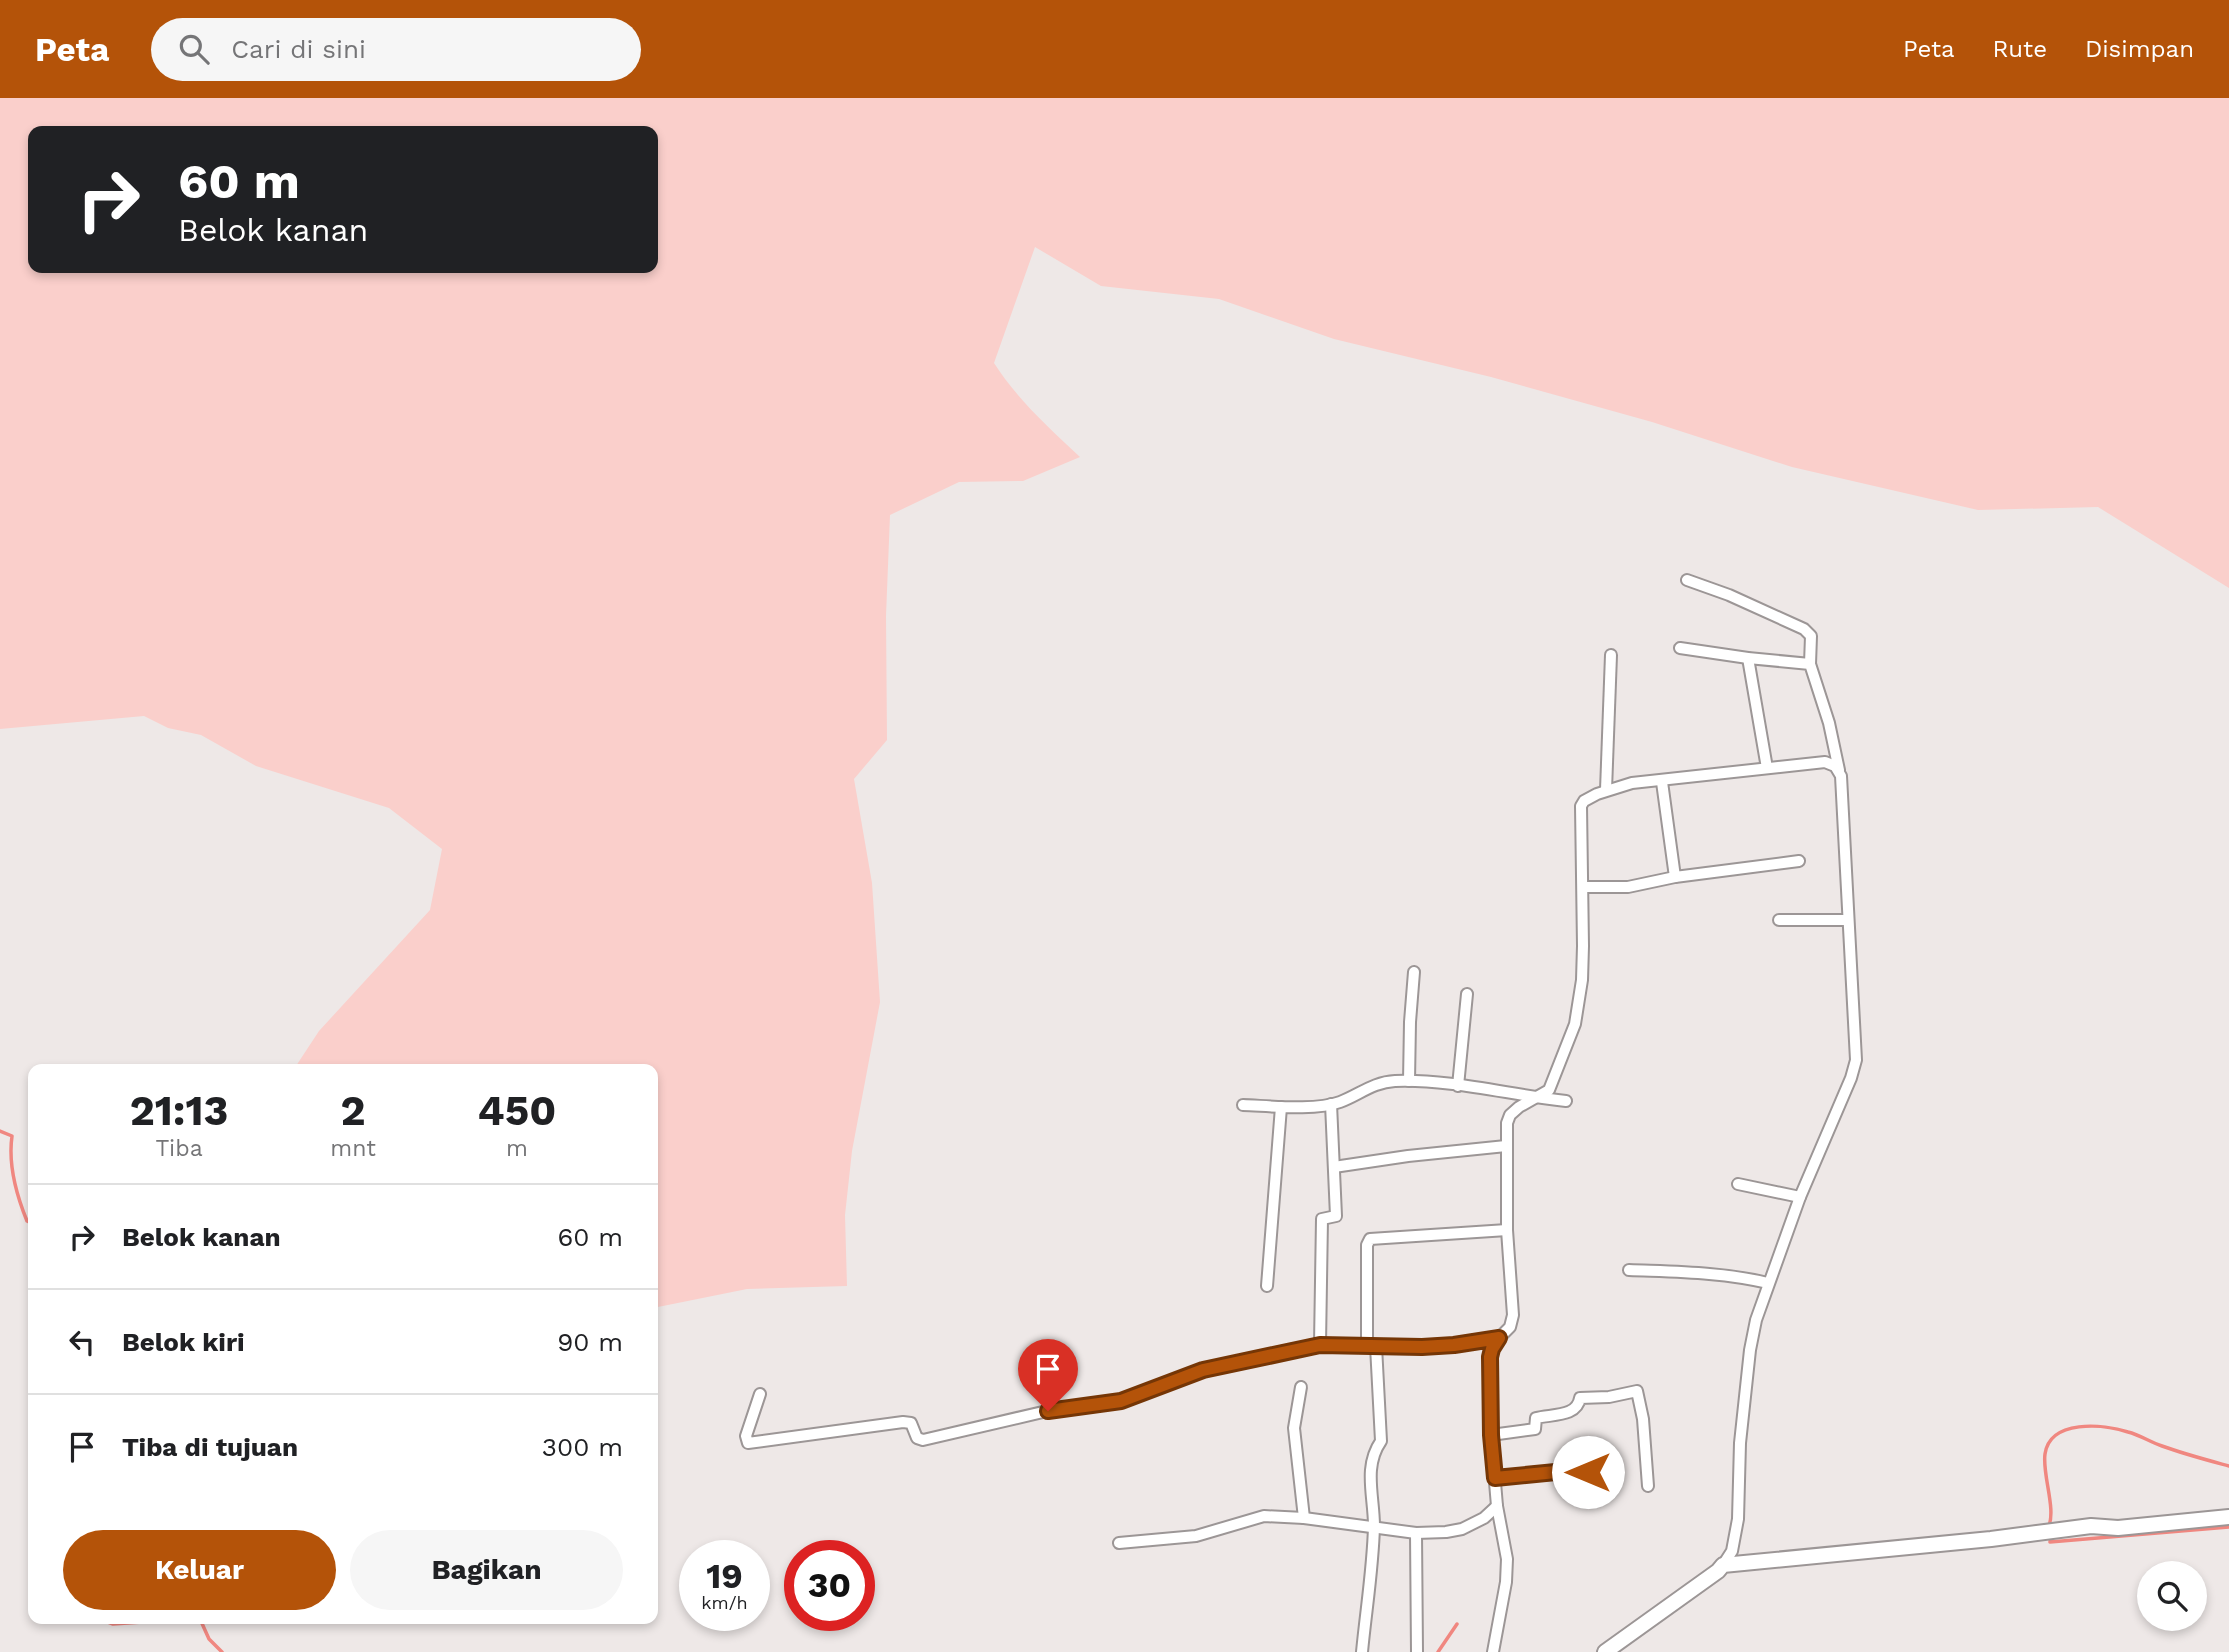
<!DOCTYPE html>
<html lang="id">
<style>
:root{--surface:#fff;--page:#f6f6f6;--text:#202124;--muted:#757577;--line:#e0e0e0;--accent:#b45309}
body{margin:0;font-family:"Work Sans",sans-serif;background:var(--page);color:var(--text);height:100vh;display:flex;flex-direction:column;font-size:26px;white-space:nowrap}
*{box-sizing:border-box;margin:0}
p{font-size:23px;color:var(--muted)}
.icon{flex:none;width:38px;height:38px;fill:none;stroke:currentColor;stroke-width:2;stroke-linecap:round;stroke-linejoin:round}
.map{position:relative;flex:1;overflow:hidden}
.sheet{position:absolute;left:28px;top:966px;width:630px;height:560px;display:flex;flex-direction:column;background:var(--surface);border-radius:14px;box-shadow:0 4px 10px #0003}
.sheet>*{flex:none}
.guide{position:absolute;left:28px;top:28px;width:630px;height:147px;border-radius:14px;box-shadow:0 4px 10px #0003;background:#202124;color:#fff;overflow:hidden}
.fabs{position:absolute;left:2137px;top:1463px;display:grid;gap:14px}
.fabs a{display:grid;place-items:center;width:70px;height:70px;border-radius:50%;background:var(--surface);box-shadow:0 4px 10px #0003;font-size:35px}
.speed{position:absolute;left:679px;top:1442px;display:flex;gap:14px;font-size:35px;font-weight:700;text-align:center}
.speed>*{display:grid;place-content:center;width:91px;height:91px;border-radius:50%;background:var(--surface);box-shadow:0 4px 10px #0003;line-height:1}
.speed small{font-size:18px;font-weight:400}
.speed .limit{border:10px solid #d22;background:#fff;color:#111}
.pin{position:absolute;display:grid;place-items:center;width:60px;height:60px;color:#fff;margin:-72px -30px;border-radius:50% 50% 50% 0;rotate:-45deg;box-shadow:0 0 7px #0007}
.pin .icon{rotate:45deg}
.me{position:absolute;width:77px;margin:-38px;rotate:270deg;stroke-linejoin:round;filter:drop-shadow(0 0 5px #0008)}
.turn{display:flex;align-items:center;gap:24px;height:147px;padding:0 35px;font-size:32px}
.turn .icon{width:91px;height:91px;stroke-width:2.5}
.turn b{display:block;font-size:49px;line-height:60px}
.eta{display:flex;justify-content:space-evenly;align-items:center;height:119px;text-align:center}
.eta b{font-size:42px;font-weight:700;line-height:49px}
.primary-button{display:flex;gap:14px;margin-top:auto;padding:14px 35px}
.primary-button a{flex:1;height:80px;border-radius:42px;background:var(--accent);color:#fff;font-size:28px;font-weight:700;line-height:80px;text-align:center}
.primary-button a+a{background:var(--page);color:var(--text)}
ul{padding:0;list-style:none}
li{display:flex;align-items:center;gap:21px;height:105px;padding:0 35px;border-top:2px solid var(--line)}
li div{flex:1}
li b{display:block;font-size:26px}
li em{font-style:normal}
header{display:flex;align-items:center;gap:42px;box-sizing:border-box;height:98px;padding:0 35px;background:var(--accent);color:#fff}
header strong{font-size:33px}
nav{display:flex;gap:38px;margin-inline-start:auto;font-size:24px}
.search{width:490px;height:63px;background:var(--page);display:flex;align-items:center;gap:18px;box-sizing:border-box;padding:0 24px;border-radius:38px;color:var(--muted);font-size:26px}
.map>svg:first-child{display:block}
.green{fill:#facfcb;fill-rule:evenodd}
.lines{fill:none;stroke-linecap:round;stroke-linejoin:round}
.stream{stroke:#f08780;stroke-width:3.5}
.minor-casing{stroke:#9c9696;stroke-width:14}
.tertiary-casing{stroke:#9c9696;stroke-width:18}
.minor{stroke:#fff;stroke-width:10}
.tertiary{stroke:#fff;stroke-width:14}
.route-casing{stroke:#753606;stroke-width:18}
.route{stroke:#b45309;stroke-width:12}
</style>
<header>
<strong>Peta</strong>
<div class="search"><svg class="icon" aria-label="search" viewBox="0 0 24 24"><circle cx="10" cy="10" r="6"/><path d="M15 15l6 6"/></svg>Cari di sini</div>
<nav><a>Peta</a><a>Rute</a><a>Disimpan</a></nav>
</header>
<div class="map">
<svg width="2229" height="1554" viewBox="0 0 2229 1554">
<rect width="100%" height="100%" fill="#eee8e7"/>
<path class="green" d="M0 0H2229V490L2098 409 1978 412 1792 369 1652 324 1491 279 1334 241 1219 201 1101 188 1035 149 994 265C1017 301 1049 330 1080 359L1023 383 959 384 890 417 886 518 887 642 854 681 872 785 880 904 852 1053 845 1117 847 1188 747 1191 653 1210V971H294L319 933 430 812 442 751 389 710 256 668 201 637 168 630 144 618 0 631ZM33 33H653V170H33Z"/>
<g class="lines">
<g class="stream">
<path d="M0 1033 12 1038C8 1066 16 1096 27 1123L33 1126"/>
<path d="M2048 1430C2057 1412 2042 1377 2045 1356 2050 1321 2103 1326 2128 1334 2140 1337 2150 1344 2162 1348 2184 1356 2207 1362 2229 1368"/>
<path d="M2051 1437 2050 1444 2229 1429"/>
<path d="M100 1521 113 1526 187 1521"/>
<path d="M200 1521 209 1541 222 1554"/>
<path d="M1438 1554 1457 1526"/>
</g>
<g class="minor-casing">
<g id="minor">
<path d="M1687 482 1729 497 1804 531 1811 538 1810 566"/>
<path d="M1680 550 1748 560 1810 566 1829 625 1839 672"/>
<path d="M1748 560 1767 670"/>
<path d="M1662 684 1675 779 1799 763"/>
<path d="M1606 692 1611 557"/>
<path d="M1584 789H1628L1675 779"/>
<path d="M1779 822H1848"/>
<path d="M1409 983 1410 924 1414 874"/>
<path d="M1458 988 1467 896"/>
<path d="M1243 1007C1270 1008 1315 1013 1340 1004 1359 997 1373 984 1395 983 1452 981 1510 997 1566 1003"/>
<path d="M1334 1069 1408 1058 1506 1048"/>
<path d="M1738 1086 1800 1099"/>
<path d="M1629 1172C1676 1174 1722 1174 1768 1185"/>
<path d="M1267 1188 1281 1009"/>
<path d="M1320 1246 1322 1121 1336 1118 1331 1006"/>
<path d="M1367 1248V1147L1370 1141 1507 1132"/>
<path d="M1301 1289 1294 1330 1304 1420"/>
<path d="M760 1296 746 1338 748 1345 903 1324 911 1325 917 1340 923 1342 1060 1310 1121 1303 1203 1272 1320 1246 1438 1248 1499 1239"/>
<path d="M1491 1337 1535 1331 1536 1320C1553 1316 1577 1319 1580 1300L1609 1299 1637 1293 1643 1321 1648 1388"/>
<path d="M1495 1380C1532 1376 1573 1368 1610 1376"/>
<path d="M1416 1435 1417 1554"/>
<path d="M1119 1445 1196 1438 1264 1418 1304 1420 1416 1435 1446 1434 1462 1431 1484 1420 1497 1408"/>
<path d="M1362 1554C1366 1512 1373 1470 1374 1428 1374 1398 1363 1369 1381 1343L1376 1248"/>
<path d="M1493 1554 1506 1484 1507 1461 1497 1408 1491 1337 1490 1259 1496 1243 1510 1229 1513 1217 1507 1132V1025L1510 1017 1519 1009 1549 992 1575 926 1582 882 1583 848 1581 708 1584 703 1597 696 1632 685 1825 664 1835 668 1841 678 1856 962 1851 980 1800 1099 1756 1222 1750 1252 1740 1345 1738 1421 1732 1453 1723 1467"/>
</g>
</g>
<g class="tertiary-casing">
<path id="tertiary" d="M1605 1554 1718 1473 1723 1467 1991 1441 2091 1428 2118 1430 2229 1419"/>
</g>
<use href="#minor" class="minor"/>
<use href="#tertiary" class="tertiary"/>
</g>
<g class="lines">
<g class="route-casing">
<path id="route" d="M1048 1313 1121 1303 1203 1272 1320 1247 1422 1249 1454 1247 1499 1240 1492 1251 1490 1259 1491 1337 1495 1380 1566 1373 1588 1374"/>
</g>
<use href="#route" class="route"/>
</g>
</svg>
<div class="fabs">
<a><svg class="icon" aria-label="search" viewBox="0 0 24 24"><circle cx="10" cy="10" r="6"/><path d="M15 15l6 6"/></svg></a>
</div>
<div class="speed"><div>19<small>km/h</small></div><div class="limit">30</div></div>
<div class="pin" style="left:1048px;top:1313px;background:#d93025"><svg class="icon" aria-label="arrive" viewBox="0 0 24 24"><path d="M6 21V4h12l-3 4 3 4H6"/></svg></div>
<svg class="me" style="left:1588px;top:1374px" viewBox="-20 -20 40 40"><circle r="19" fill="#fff"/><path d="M0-13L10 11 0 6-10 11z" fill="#b45309"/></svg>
<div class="guide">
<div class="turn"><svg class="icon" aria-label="right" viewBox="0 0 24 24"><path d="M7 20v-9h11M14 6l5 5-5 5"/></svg><div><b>60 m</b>Belok kanan</div></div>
</div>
<section class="sheet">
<div class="eta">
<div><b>21:13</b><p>Tiba</p></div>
<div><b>2</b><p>mnt</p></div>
<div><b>450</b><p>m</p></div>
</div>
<ul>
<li><svg class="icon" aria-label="right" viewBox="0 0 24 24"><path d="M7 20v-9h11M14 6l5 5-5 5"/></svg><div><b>Belok kanan</b></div><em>60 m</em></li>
<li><svg class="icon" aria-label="left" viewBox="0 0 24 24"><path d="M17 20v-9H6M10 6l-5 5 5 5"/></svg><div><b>Belok kiri</b></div><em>90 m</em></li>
<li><svg class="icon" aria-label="arrive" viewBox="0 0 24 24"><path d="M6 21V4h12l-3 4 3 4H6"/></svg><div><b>Tiba di tujuan</b></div><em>300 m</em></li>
</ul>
<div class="primary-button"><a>Keluar</a><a>Bagikan</a></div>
</section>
</div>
